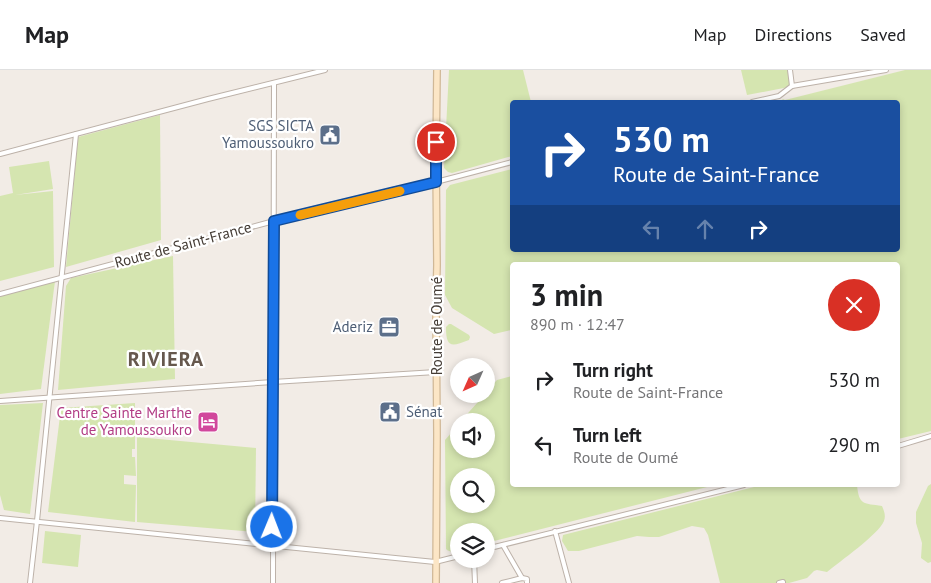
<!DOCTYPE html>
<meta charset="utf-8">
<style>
:root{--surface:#fff;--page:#f6f6f6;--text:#202124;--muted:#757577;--line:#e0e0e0}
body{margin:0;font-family:"PT Sans",sans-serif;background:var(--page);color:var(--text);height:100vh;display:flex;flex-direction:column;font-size:19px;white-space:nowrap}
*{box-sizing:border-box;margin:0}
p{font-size:16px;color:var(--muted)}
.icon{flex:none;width:28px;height:28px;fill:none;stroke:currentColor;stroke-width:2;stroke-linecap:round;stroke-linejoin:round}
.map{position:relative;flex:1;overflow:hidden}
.side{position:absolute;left:510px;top:192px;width:390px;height:225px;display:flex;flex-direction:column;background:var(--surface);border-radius:5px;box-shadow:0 2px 8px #0003}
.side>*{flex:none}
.banner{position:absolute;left:510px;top:30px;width:390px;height:152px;border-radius:5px;box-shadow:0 2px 8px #0003;background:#1a4fa0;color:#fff;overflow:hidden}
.needle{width:32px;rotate:225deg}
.controls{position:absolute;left:450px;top:288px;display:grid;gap:10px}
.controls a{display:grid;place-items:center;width:45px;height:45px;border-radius:50%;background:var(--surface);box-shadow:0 2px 8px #0003;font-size:25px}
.pin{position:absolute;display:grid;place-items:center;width:42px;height:42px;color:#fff;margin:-21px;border:2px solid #fff;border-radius:50%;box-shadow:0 1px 5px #0007}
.me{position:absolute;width:55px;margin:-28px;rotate:1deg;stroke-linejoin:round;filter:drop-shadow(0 0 4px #0008)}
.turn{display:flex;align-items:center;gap:18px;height:105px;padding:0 20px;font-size:22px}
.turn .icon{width:65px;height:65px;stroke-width:2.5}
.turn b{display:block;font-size:35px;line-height:42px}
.lanes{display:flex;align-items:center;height:48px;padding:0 20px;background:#0003;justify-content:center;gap:25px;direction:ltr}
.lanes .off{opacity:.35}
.round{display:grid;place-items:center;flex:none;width:52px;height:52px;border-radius:26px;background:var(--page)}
.overview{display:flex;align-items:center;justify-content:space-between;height:85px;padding:0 20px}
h1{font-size:30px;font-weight:800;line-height:38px}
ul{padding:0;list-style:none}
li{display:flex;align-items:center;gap:15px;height:65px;padding:0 20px}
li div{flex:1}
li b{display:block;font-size:19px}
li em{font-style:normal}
header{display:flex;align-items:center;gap:30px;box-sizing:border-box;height:70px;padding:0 25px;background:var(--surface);border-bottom:1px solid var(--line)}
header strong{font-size:24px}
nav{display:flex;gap:28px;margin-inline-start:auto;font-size:18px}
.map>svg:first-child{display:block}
.green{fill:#d5e5b0;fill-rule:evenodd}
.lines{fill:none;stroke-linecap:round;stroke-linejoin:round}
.minor-casing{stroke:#bdb2a9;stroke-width:6}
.secondary-casing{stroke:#d0b897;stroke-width:8}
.minor{stroke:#fff;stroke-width:4}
.secondary{stroke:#fce6c6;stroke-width:5.5}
.route-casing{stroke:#114b97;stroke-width:12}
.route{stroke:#1a73e8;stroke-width:9}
.slow{stroke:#f59e0b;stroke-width:9}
.labels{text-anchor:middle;stroke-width:4.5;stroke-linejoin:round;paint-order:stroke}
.service-label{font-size:15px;fill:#4e5e75;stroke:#fff;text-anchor:end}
.street-label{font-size:15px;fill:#443c35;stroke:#fff}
.hotel-label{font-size:15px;fill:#b23c85;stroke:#fff;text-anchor:end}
.district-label{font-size:20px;font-weight:bold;letter-spacing:1px;fill:#66584d;stroke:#fff}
</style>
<header>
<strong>Map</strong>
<nav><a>Map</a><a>Directions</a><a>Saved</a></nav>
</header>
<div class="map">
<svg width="931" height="513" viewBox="0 0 931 513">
<rect width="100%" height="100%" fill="#f2ece6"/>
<g class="green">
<path d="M449 0H523L531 32H512V86L452 103 448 102 444 98Z"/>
<path d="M741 0H789L792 12 789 17 747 25Z"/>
<path d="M905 0H931V361L898 369V195H512V265L511 260 494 264 452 238 445 225 446 120 450 115 512 99V180H898V32H775L781 31 783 29 785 30Z"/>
<path d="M160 45 161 170 66 197 78 67Z"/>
<path d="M49 91 53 119 15 125 53 121 54 197 0 211V126L13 123 9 97Z"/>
<path d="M173 186 175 309 58 320 66 216 71 208Z"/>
<path d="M55 211 41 319 0 324V226Z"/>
<path d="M449 254H451L469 265 470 267 469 270C451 277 446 278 446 257Z"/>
<path d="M512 306V415H715L486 473V461H459V480C453 481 450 483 446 479L445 370 459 354V379H486V351H461L485 324H486V322L497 310ZM459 406H486V434H459Z"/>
<path d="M43 333 30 444 4 440 0 425V335Z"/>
<path d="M135 333V379H132V387H135L136 406 124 405V414L136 415 135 452 48 442 61 338Z"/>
<path d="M137 367 256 378 255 462 137 452Z"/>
<path d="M931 414V492L928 493 921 488 922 473 916 453V442L928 416Z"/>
<path d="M762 415H857C859 436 864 433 882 436 884 441 886 445 884 451 879 464 839 492 827 502L817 500 814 501 807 508 789 513H720L708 465 704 458 692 456 659 467H649L637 466 579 481H568L562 471 563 465Z"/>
<path d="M45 461 81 465 78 497 42 493Z"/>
</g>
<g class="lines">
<g class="minor-casing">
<g id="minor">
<path d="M790 0 792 16"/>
<path d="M752 32 779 26 792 16 886 0"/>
<path d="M0 84 208 29 325 0"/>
<path d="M0 224 274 151 436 112 512 92"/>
<path d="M0 331 273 312 436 302"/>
<path d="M898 376 931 366"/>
<path d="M0 448 435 492 459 486"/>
<path d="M555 461 569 513"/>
<path d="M503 475 522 508"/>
<path d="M486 479 744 415"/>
<path d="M474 489 475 513"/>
<path d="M30 513 37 451 76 64"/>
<path d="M273 513 274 13"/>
<path d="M502 513 522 508 527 509V513"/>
<path d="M779 513 783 512"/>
</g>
</g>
<g class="secondary-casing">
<path id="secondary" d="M436 513 437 365 436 236 437 195 436 90 437 0"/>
</g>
<use href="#minor" class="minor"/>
<use href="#secondary" class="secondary"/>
</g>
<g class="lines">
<g class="route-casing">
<path id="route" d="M272 457 274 151 436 112V72"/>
</g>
<use href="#route" class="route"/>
<path class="slow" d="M300 145 400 121"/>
</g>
<defs>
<g id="civic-square" transform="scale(1.125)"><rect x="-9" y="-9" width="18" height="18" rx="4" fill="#5c6f8a" stroke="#fff"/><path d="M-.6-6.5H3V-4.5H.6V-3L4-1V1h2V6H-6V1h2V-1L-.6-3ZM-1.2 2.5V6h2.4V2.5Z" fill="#fff"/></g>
<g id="office-square" transform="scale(1.125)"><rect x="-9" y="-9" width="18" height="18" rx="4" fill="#5c6f8a" stroke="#fff"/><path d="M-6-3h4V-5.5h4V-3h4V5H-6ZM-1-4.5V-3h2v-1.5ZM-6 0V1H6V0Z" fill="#fff"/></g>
<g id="hotel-square" transform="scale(1.125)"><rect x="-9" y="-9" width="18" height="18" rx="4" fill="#d1479c" stroke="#fff"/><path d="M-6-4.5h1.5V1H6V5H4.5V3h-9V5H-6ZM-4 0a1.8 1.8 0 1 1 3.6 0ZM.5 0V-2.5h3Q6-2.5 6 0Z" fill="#fff"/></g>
</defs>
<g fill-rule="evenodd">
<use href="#civic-square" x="330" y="65"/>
<use href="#office-square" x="389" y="257"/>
<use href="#civic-square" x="390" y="342"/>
<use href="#hotel-square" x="208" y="352"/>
</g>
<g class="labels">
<g class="service-label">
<text x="314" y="61">SGS SICTA<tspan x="314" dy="17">Yamoussoukro</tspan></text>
<text x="373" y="262">Aderiz</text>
<text x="406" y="347" text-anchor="start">Sénat</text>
</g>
<g class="street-label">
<text transform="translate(183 175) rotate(-15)" y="5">Route de Saint-France</text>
<text transform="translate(437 256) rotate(-90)" y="5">Route de Oumé</text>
</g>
<g class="hotel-label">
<text x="192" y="348">Centre Sainte Marthe<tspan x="192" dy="17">de Yamoussoukro</tspan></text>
</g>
<g class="district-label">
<text x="166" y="296">RIVIERA</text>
</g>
</g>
</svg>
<div class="controls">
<a><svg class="needle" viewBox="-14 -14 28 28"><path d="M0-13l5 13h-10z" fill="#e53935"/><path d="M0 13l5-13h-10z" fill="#757577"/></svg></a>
<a><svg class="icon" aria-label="sound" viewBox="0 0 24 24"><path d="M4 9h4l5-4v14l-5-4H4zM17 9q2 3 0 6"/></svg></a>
<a><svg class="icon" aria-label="search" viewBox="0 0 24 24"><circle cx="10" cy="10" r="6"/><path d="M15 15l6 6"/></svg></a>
<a><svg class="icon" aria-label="layers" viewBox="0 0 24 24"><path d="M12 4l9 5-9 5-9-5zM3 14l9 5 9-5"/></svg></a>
</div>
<div class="pin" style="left:436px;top:72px;background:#d93025"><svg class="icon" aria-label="arrive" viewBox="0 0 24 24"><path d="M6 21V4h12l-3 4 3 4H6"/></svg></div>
<svg class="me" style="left:272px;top:457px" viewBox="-20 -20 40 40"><circle r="17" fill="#1a73e8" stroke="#fff" stroke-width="3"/><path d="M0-11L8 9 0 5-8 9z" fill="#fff"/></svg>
<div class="banner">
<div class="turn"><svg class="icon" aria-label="right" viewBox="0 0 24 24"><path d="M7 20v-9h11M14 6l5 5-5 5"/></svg><div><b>530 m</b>Route de Saint-France</div></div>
<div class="lanes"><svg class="icon off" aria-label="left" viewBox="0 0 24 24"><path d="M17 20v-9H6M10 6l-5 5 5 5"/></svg><svg class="icon off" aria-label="ahead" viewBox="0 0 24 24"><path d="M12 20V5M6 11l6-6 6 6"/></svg><svg class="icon" aria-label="right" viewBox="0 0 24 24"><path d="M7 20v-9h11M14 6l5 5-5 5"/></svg></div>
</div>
<section class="side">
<div class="overview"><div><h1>3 min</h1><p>890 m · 12:47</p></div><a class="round" style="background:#d93025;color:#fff"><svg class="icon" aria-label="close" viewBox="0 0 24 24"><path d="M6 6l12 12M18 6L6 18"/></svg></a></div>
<ul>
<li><svg class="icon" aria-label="right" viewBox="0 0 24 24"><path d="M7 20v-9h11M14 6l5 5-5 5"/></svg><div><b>Turn right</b><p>Route de Saint-France</p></div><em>530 m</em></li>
<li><svg class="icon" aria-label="left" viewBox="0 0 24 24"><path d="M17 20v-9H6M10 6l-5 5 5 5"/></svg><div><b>Turn left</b><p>Route de Oumé</p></div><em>290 m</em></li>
</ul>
</section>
</div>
